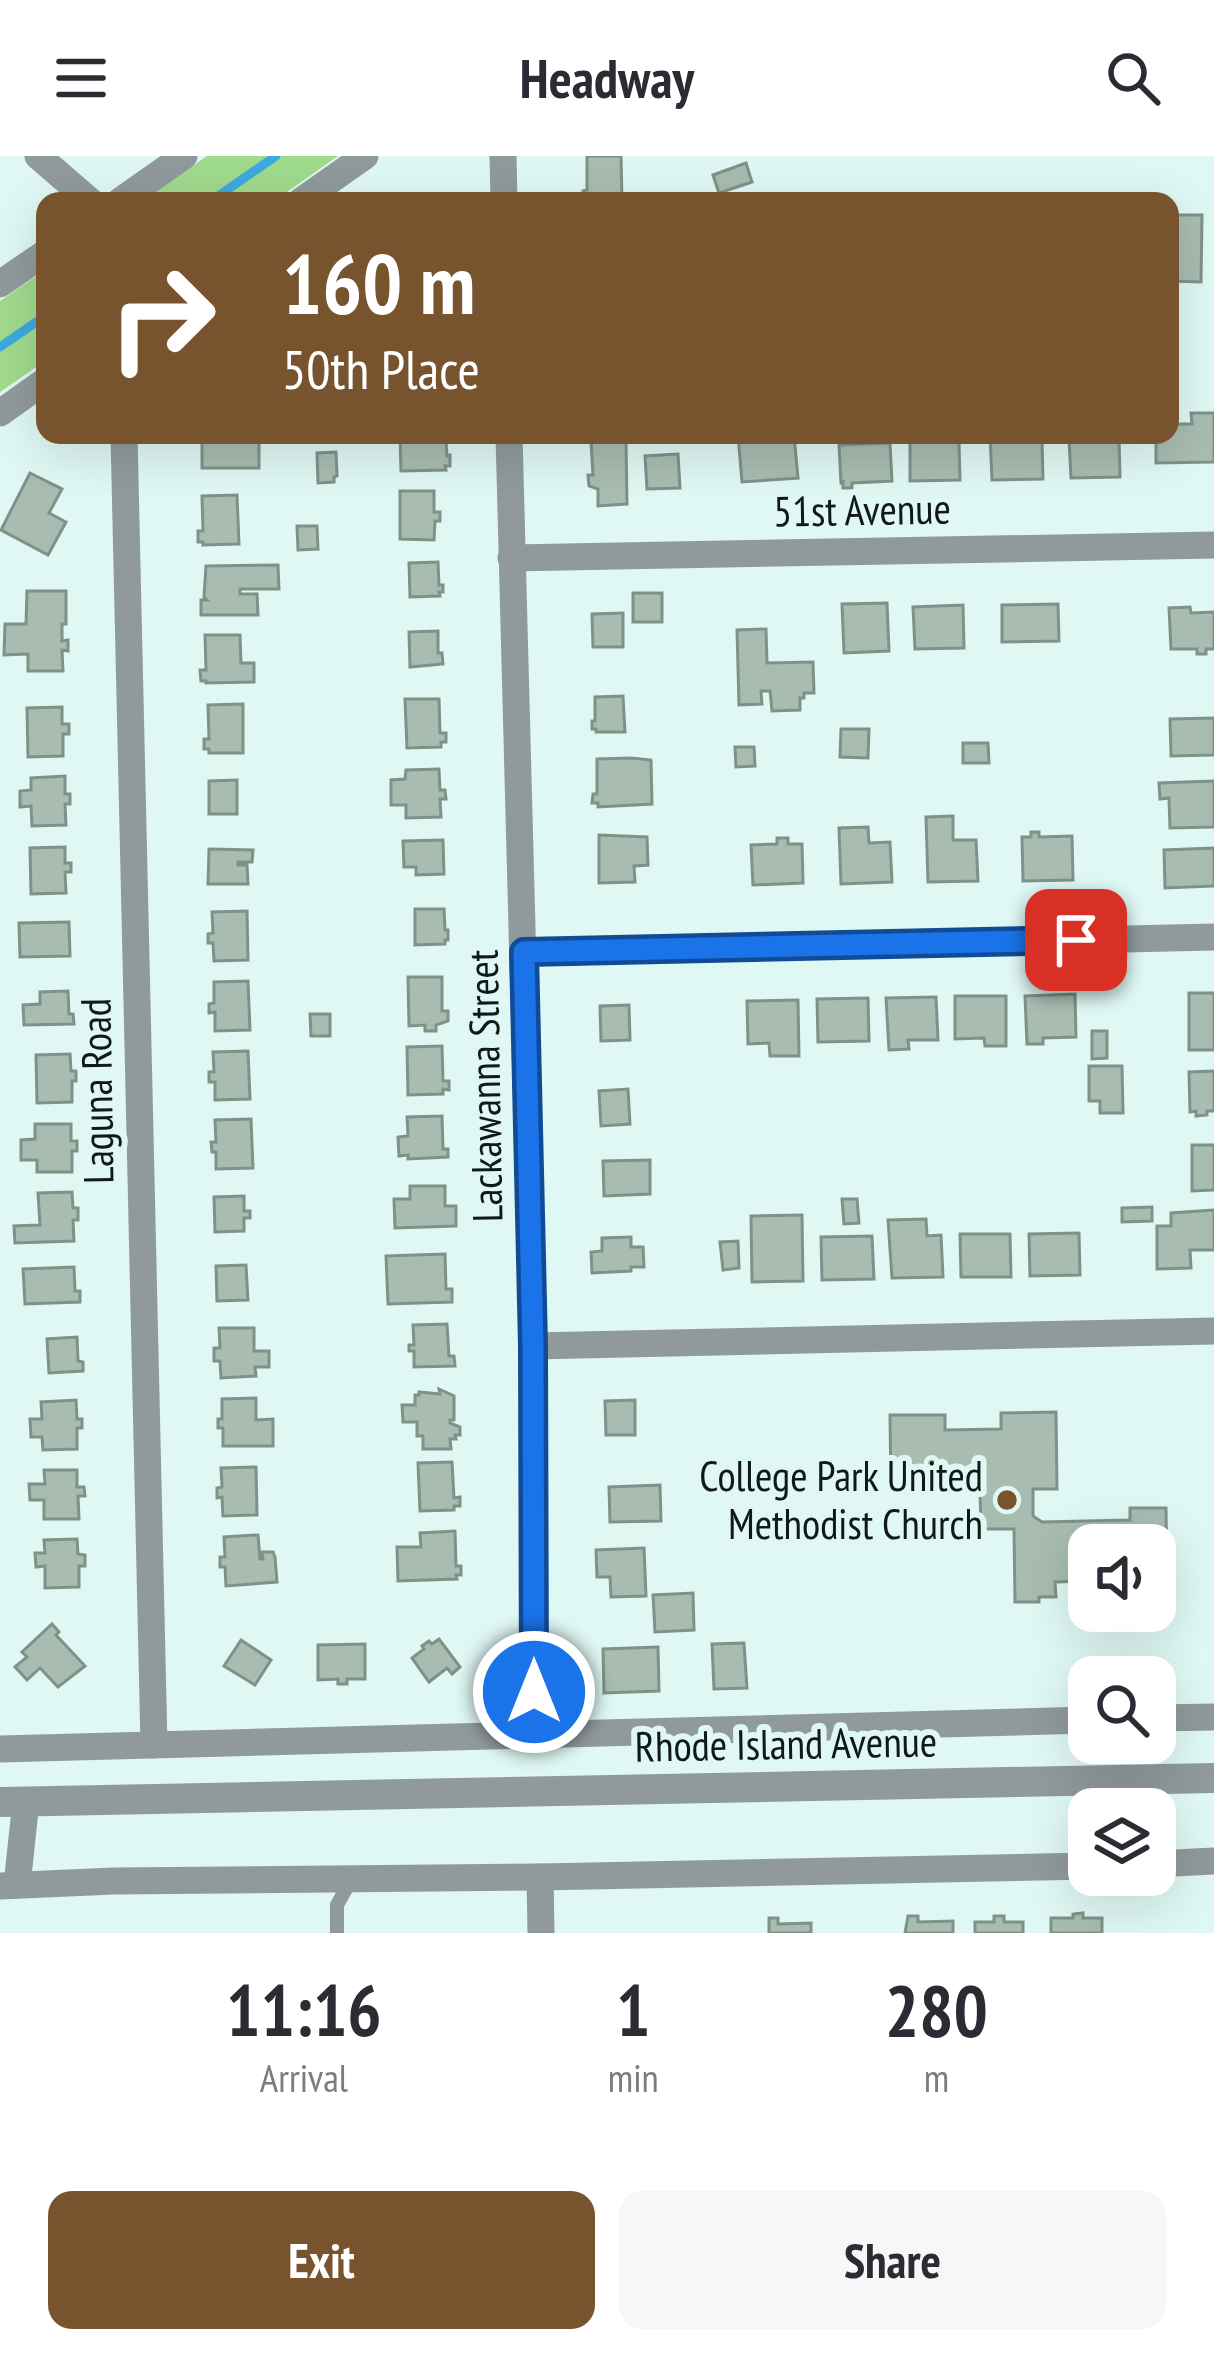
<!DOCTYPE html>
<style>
:root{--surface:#fff;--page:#f7f7f7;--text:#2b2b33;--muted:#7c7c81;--accent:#78542e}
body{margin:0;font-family:"PT Sans Narrow",sans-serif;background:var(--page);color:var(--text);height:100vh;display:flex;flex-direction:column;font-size:45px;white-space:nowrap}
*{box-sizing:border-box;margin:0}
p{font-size:39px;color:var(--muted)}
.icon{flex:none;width:66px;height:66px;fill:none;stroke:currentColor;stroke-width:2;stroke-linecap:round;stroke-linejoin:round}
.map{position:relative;height:1777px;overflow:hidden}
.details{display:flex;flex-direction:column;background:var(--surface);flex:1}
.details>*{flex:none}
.hud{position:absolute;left:36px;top:36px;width:1143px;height:252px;border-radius:24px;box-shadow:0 12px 48px #0002;background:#78542e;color:#fff;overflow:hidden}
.tools{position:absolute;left:1068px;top:1368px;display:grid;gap:24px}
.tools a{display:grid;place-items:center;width:108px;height:108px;border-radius:24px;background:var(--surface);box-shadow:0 12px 48px #0002;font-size:60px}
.pin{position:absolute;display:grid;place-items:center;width:102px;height:102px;color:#fff;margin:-51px;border-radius:24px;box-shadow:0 6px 18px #0006}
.me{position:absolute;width:132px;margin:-66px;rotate:0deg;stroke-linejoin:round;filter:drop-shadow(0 0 9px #0008)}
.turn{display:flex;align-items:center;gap:42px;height:252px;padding:0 48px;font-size:54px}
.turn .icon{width:156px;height:156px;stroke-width:2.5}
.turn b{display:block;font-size:84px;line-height:102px}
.eta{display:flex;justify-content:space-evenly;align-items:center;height:204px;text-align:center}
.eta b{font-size:72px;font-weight:700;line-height:84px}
.action{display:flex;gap:24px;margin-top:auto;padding:24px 48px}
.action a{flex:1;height:138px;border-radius:24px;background:var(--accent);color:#fff;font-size:48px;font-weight:700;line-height:138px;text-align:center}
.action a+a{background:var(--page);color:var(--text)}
header{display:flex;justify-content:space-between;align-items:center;height:156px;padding:0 48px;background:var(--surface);font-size:54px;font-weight:700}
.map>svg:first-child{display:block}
.green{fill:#a0da8d}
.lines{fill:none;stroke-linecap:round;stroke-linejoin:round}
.stream{stroke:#3caadf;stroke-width:9}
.building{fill:#a8bcb1;stroke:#7f9288;stroke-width:3}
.service{stroke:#909a9c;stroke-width:14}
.minor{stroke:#909a9c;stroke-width:27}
.tertiary{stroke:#909a9c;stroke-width:30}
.route-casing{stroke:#114b97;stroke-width:30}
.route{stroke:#1a73e8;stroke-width:21}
.poi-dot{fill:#78542e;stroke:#dff8f4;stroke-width:4.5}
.labels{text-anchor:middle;stroke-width:12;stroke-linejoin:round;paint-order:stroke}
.street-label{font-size:42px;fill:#101918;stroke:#dff8f4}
.poi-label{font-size:42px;fill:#101918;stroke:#dff8f4;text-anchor:end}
</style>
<header><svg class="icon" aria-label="menu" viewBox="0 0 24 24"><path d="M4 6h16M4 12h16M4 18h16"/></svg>Headway<svg class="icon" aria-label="search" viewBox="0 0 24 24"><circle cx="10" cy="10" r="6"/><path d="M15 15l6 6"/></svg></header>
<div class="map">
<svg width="1214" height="1777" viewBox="0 0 1214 1777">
<rect width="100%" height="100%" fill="#dff8f4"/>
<g class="green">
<path d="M207 0H338L274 45H143Z"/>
<path d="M45 114V205L0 236V145Z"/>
</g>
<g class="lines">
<g class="stream">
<path d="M211 45 276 0"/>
<path d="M0 191 45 160"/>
</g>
</g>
<g class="building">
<path d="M587 0H621L622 45H583V35L587 34Z"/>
<path d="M746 7 752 26 719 37 713 19Z"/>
<path d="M1170 59H1202L1201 126 1170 125Z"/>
<path d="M1191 257H1214V306L1156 307V286H1161V279H1170V268H1192Z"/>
<rect x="202" y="279" width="57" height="33"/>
<path d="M400 279H435V285H446L447 300 450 299V310H445L446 314 401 315Z"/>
<path d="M738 279H794L798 322 742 326Z"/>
<path d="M990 279H1012L1013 284 1042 283 1043 323 992 324Z"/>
<path d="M1119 281 1120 321 1071 322 1069 283Z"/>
<path d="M626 284 627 348 598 350V333L589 330 588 319H593L591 285Z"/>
<path d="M959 285 960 324 910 325V286Z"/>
<path d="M890 287 892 325 852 327V332H843V326L841 327 839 289Z"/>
<path d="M336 296 337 320 334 321V326L318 327 317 297Z"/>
<path d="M678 298 680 332 647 333 645 300Z"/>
<path d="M30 317 62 333 49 357 66 366 48 399 1 374Z"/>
<path d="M400 335H434V356H440V365H435L434 384 400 383Z"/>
<path d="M237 339 239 388 203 389V386H198V375H203L202 340Z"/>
<path d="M297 370H317L318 393 298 394Z"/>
<path d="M438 406 439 429H443V436H439L440 440 410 441 409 407Z"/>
<path d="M278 409 279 433H240V438H257L258 459H201V444H207L204 441 206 410Z"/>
<path d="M27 435H66V468H62V485L68 484V495L62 494 63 515H28V498L4 499 5 468H26Z"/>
<rect x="633" y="437" width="29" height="29"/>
<path d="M887 447 889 495 844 497 842 448Z"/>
<path d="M1058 448 1059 485 1002 486V449Z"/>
<path d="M963 449 964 492 915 493 913 451Z"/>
<path d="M1190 451 1191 457 1214 456V493H1206V498H1197V493H1171L1169 452Z"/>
<path d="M623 457V491H593L592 458Z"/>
<path d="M766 473 767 507 813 506 814 537H804V542H800V554L772 555 770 535H761L762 548 739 549 737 474Z"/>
<path d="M438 475V497H442L443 508 410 511 409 476Z"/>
<path d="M205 479H240L241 507H254V526L206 527V525H201L200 514H206Z"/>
<path d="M623 540 625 576H596V573H592V565H595V541Z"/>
<path d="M405 543H439L440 577H446V586H441V591L407 592Z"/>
<path d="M243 548V597H209V593H204V583H209L208 549Z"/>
<path d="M62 551V568H69V578H63V600L28 601 27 552Z"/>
<path d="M1214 562V599L1171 600 1170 563Z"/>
<path d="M841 573H869L868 602 840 601Z"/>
<path d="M963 587H988L989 607H963Z"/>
<path d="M735 591H754L755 610 736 611Z"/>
<path d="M631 602 651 604 652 648 598 651V647H592L593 638H597V603Z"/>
<path d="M439 613 440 634H445L446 643H440L441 661 406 662V649H391V624L405 623 406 614Z"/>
<path d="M65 620V638H70V648H65L66 669 32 670 31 650 20 651V635L31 634V622Z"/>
<path d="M237 624V658H209V625Z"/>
<path d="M1214 625V671L1170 672 1169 642 1160 643 1159 627Z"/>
<path d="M953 660V684H976L978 725 928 726 926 661Z"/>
<path d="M868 671 869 687 890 686 892 726 841 728 839 672Z"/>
<path d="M1031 676H1039V681L1072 680 1073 724 1023 725 1022 681H1031Z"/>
<path d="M599 679 647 681 648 709 634 710 635 726 599 727Z"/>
<path d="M777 682H788V688H802L803 727 753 729 751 689 777 688Z"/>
<path d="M443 684 444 718 416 719V711H404L403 685Z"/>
<path d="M65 691V707H71V716H65L66 737 31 738 30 692Z"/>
<path d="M1214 692V730L1165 732 1164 694Z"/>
<path d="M209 693 253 694 252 706H238V709H247L248 728H208Z"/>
<path d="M415 753H444L445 774H448V784H445V788L415 789Z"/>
<path d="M247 755 248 804 214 805 213 787H208V778L213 777 212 756Z"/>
<path d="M69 766 70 800 20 801 19 767Z"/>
<path d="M408 821H442V855H448V865L436 869V875H425V869L409 870Z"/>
<path d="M248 825 250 874 215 875V856L209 857V848L214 847V826Z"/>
<path d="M68 835 69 858H73L74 868 24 869 23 849 40 848V836Z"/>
<rect x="1189" y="837" width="25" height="57"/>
<path d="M1075 838 1076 881 1043 882V888H1027L1025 840Z"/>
<path d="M955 840H1006V890H985L984 882 955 883Z"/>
<path d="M936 841 938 884H908L909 893 889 894 886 842Z"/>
<path d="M868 842 869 885 818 886 817 843Z"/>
<path d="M798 844 799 900H770L769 887 748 888 747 845Z"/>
<path d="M629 849 630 884 601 885 600 850Z"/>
<path d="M310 858H330V880H311Z"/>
<path d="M1092 875H1107V902L1092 903Z"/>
<path d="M442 890 443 925H449V934L443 933V938L408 939 407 891Z"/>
<path d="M248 895 250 943 215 944V926H209V916H214L213 896Z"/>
<path d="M70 898 71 915H76V925H72V946L37 947 36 899Z"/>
<path d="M1089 910H1122L1123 957H1100V945H1089Z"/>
<path d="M1214 915V955H1207V959L1196 960V955L1190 956 1189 916Z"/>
<path d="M628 933 630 968 601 970 599 935Z"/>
<path d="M442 960 443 993H448V1001L408 1003V999L399 1000 398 981 408 980 407 961Z"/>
<path d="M251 963 253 1012 216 1013V996H212L211 986H216L215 964Z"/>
<path d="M35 968H71V985H77V995H72V1016H37V1004H21V984L35 983Z"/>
<path d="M1192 989H1214V1034L1192 1035Z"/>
<path d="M650 1004V1038L604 1040 603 1005Z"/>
<path d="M410 1030H445V1050H456V1070L395 1072 394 1043H410Z"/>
<path d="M72 1036 73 1052H78V1064H73L74 1085 15 1087 14 1070 40 1069 38 1037Z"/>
<path d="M244 1040V1055H250V1062H244V1075L215 1076 214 1041Z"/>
<path d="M842 1043H857L859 1067 844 1068Z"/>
<path d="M1152 1051V1065L1122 1066V1052Z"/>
<path d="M1214 1054V1094H1190L1191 1112 1157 1113V1070H1171V1057Z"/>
<path d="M802 1059 803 1125 752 1126 751 1060Z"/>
<path d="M926 1063 927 1080 941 1079 943 1121 892 1122 888 1064Z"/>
<path d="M1079 1077 1080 1119 1030 1120 1029 1078Z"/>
<path d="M960 1078H1010L1011 1121H961Z"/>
<path d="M872 1080 874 1123 822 1124 821 1081Z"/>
<path d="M631 1081V1091H643L644 1111H631V1115L592 1117 591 1096 602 1095V1082Z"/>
<path d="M738 1085 739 1112 723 1114 720 1086Z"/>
<path d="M445 1098 446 1133H452V1146L388 1148 386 1100Z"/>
<path d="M246 1109 248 1144 217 1145 216 1110Z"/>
<path d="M74 1111 75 1135H80V1146L25 1148 23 1113Z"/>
<path d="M447 1168 449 1200H454L455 1210 414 1211V1195H409V1189H414L413 1169Z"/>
<path d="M219 1172H254V1195H269V1211H255L256 1220 221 1222 220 1205H214V1192H220Z"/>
<path d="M77 1181 78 1205 83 1206V1215L49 1217 47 1183Z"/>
<path d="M439 1233 454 1240V1264H450V1267L460 1271V1279H455L456 1283H450L451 1293H423V1280H417V1266H403L402 1249H415V1239H419V1236L440 1238Z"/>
<path d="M256 1242V1264L273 1263V1290H223V1272H218V1263H222V1243Z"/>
<path d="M76 1244 77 1263H82V1272H77V1293L43 1294 42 1281H31L30 1263H42L41 1246Z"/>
<path d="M635 1244V1279H606L605 1245Z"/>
<path d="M1056 1256 1057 1333H1033V1360L1042 1366 1130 1364V1352H1166L1167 1422H1159V1436H1155V1389H1089V1425L1055 1426 1056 1441H1039V1446H1015L1014 1373H981L980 1336 891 1337 890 1259H945V1274L1001 1273V1257Z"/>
<path d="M452 1306 454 1342 460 1341V1350H454V1354L420 1355 418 1307Z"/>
<path d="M256 1311 257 1359 223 1360 222 1341 217 1342V1332L222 1331 221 1312Z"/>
<path d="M44 1314H77V1331H84L85 1340H78L79 1363H44V1344H30L29 1328H45Z"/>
<path d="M660 1329 661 1365 610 1366 609 1331Z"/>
<path d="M455 1375 456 1410H461V1419H456L457 1423 398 1425 397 1391H421L420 1377Z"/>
<path d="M258 1379 260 1403H263L262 1396H273L275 1401 277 1426 226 1430 225 1411H220V1401H225L224 1381Z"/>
<path d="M77 1383 78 1398 85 1399V1410H79V1431L45 1432V1410L36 1411 35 1397H45L44 1384Z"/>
<path d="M644 1392 646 1440 611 1441 610 1421H597L596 1394Z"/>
<path d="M693 1437 694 1474 655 1476 653 1439Z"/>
<path d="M52 1468 59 1476 56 1479 85 1510 58 1531 40 1512 27 1524 15 1511 27 1501 22 1496Z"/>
<path d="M439 1483 460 1511 452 1518 447 1512 429 1526 412 1502 424 1493 422 1490 429 1485 432 1488Z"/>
<path d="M241 1484 271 1504 255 1529 224 1510Z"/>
<path d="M744 1487 747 1532 714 1533 712 1488Z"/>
<path d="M365 1488V1523H347V1528H338V1523L318 1524V1489Z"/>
<path d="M658 1491 659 1535 604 1537 603 1493Z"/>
<path d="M1083 1757V1762H1102V1777H1051V1762H1073V1758Z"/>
<path d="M908 1760H918V1766L953 1765V1777H905Z"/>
<path d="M994 1760H1004V1766H1023V1777H975V1766H994Z"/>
<path d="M769 1762H778V1768L811 1767V1777H769Z"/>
</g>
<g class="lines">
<path class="service" d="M337 1777V1749L352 1722"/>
<g class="minor">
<path d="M38 0 90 45"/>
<path d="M503 0 504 45"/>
<path d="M120 45 184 0"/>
<path d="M301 45 365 0"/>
<path d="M0 128 45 97"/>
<path d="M0 257 45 225"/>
<path d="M124 279 154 1589"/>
<path d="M509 279 533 1190 534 1579"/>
<path d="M511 402 1214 389"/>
<path d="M524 797 1214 781"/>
<path d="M533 1190 1214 1175"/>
<path d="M1155 1562 1214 1561"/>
<path d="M0 1593 1089 1564"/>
<path d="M1155 1708 1214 1705"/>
<path d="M540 1721 541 1777"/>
<path d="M17 1729 26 1645"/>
<path d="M0 1730 114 1725 540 1721 1089 1710"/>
</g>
<path class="tertiary" d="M0 1646 1214 1622"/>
</g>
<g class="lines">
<g class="route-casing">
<path id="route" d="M534 1536 533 1190 524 796 1076 784"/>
</g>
<use href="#route" class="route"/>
</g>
<circle class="poi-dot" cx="1007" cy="1344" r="12"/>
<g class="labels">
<g class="street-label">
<text transform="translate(862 354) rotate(-1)" y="15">51st Avenue</text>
<text transform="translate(485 930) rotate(-91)" y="15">Lackawanna Street</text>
<text transform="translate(97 935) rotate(-91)" y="15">Laguna Road</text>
<text transform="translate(786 1588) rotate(-1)" y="15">Rhode Island Avenue</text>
</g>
<g class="poi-label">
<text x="983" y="1335">College Park United<tspan x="983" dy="48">Methodist Church</tspan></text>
</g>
</g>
</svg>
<div class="tools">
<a><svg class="icon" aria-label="sound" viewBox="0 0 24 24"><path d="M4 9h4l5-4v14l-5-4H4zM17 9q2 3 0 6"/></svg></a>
<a><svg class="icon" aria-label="search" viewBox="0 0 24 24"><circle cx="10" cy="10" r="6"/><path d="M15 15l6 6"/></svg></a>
<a><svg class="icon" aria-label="layers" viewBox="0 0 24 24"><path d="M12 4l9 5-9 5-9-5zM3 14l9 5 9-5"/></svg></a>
</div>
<div class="pin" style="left:1076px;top:784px;background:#d93025"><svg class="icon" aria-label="arrive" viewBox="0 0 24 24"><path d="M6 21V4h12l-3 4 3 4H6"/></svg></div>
<svg class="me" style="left:534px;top:1536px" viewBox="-20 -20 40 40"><circle r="17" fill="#1a73e8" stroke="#fff" stroke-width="3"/><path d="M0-11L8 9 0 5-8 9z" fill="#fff"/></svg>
<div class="hud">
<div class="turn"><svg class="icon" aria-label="right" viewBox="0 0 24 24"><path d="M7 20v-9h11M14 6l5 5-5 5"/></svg><div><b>160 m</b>50th Place</div></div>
</div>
</div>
<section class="details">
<div class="eta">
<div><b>11:16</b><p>Arrival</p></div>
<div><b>1</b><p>min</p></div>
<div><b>280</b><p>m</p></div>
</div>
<div class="action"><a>Exit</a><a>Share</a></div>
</section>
